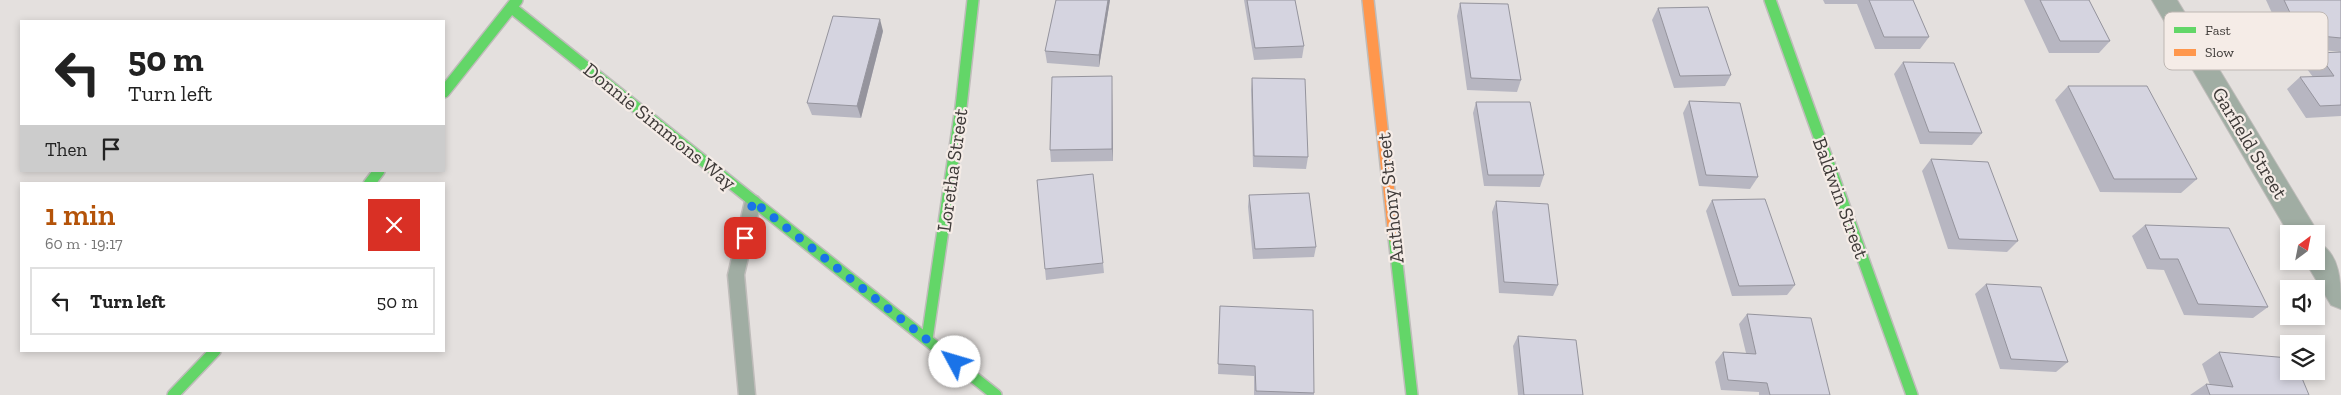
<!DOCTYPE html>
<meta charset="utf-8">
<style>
:root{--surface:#fff;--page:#f2f2f2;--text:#222;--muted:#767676;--line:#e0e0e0;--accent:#b45309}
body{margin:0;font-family:"Zilla Slab",serif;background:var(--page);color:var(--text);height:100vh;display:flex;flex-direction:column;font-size:19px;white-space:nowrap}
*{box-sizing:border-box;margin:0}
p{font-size:16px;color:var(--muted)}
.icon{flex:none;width:28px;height:28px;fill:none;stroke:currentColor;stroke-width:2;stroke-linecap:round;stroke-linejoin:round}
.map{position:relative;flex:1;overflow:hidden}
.sheet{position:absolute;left:20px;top:182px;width:425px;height:170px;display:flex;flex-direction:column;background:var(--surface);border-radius:0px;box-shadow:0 2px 8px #0003}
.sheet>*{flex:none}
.top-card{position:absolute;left:20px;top:20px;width:425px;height:152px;border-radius:0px;box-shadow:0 2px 8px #0003;background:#fff;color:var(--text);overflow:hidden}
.needle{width:32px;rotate:32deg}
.controls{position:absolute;left:2280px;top:225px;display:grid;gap:10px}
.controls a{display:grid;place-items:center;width:45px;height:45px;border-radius:0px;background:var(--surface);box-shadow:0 2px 8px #0003;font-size:25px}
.pin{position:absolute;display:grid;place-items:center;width:42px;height:42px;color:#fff;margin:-21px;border-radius:10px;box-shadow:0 2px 8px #0006}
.me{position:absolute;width:55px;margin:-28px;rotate:309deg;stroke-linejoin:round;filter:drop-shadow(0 0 4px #0008)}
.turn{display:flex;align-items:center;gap:18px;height:105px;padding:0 25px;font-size:22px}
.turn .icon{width:65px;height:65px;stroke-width:2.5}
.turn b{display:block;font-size:35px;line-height:42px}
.then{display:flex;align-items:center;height:48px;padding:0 25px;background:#0003;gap:10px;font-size:19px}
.round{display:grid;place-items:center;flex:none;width:52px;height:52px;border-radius:0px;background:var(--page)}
.summary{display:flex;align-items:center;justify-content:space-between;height:85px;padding:0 25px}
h1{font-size:30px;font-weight:600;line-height:38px;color:var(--accent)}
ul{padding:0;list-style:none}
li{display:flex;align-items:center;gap:15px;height:68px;margin:0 10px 8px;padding:0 15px;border:2px solid var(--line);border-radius:0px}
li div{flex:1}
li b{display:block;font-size:19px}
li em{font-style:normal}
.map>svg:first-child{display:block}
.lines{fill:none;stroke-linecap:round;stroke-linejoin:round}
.lane-casing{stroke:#bfbcba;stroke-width:3}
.street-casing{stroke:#bfbcba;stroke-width:2}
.fast-casing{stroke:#bfbcba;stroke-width:14}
.slow-casing{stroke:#bfbcba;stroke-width:14}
.lane{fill:#a0ada3;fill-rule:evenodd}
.street{fill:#a0ada3;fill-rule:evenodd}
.fast{stroke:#63d668;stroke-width:11}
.slow{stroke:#ff974d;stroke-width:11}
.wall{fill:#b7b6c1}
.shaded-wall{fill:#95949d}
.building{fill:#d5d4e0;stroke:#95949d}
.route{stroke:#1a73e8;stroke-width:9;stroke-dasharray:0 16.2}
.labels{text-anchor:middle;stroke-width:4.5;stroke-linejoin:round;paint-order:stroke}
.street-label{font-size:20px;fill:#3f3b39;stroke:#f5ece7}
.key{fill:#f5ece7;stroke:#beb7b3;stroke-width:1}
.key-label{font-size:14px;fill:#3f3b39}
</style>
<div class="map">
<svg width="2341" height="395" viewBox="0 0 2341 395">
<rect width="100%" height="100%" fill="#e4e0de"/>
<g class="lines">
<g class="lane-casing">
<path id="lane" d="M753 195 758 197 761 201 744 275 755 395H739L728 275 745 201 748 197Z"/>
</g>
<g class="street-casing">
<g id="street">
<path d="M2152 0H2177L2314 226 2318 234 2316 238V234H2289Z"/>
<path d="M2316 242C2341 252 2341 284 2341 309L2331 305 2305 261H2316Z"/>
</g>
</g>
<g class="fast-casing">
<g id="fast">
<path d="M1770 0 1912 395"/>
<path d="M512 8 996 395"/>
<path d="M444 92 517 0"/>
<path d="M369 184 379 171"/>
<path d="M1394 237 1412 395"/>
<path d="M927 339 961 107 973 0"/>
<path d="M173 395 215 351"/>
</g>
</g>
<g class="slow-casing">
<path id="slow" d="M1368 0 1394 237"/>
</g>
<use href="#lane" class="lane"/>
<use href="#street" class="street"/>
<use href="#fast" class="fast"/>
<use href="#slow" class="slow"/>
</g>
<g class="wall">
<path d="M1056 0H1110L1099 67 1047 63 1045 51Z"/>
<path d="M1244 0H1295L1304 46 1302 58 1254 60Z"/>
<path d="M1823 0H1913L1929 37 1920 49H1875L1857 4H1825Z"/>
<path d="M2024 0H2089L2110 41 2099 53H2049Z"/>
<path d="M2266 0H2341V52L2287 46Z"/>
<path d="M1460 3 1521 80 1517 92 1467 90 1457 16Z"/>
<path d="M1658 8 1731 75 1725 86 1674 88 1652 20Z"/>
<path d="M883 31 861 118 812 115 807 103Z"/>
<path d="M2341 52V116L2306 118 2287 89 2300 77H2313L2304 65 2318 53Z"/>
<path d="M1903 62 1982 133 1972 145 1920 144 1894 74Z"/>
<path d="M1112 76 1113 161 1051 162 1050 150Z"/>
<path d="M1252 78 1308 157 1306 169 1253 167 1251 90Z"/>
<path d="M2068 86 2197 179 2181 193 2100 192 2055 100Z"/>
<path d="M1689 101 1758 177 1750 189 1699 186 1683 113Z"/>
<path d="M1476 102 1544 175 1540 187 1484 186 1473 113Z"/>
<path d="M1931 159 2018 241 2007 252 1948 249 1922 171Z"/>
<path d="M1249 195 1316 247 1314 257 1253 259 1248 207Z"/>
<path d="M1712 200 1795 285 1787 295 1732 296 1706 211Z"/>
<path d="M1496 201 1558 285 1553 296 1499 293 1492 212Z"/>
<path d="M2145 225 2268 307 2253 318 2184 315 2164 270 2147 269 2132 236Z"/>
<path d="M1103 263 1104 273 1046 280 1045 269Z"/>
<path d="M1986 284 2068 362 2056 372 2000 369 1975 294Z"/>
<path d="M1220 306 1314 393V395H1254V376L1218 374Z"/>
<path d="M1747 314 1830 395H1759V392L1721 390 1715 362 1723 352 1746 353 1739 324Z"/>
<path d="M1518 336 1583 395H1518L1513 346Z"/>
<path d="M2219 352 2309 395H2190L2206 384 2210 385 2202 364Z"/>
</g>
<g class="shaded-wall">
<path d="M1108 0H1110L1099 67V55Z"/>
<path d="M880 19 883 31 861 118 857 106Z"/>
<path d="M1112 76V88L1113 161 1112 149Z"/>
</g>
<g class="building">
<path d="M1056 0H1108L1099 55 1045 51Z"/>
<path d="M1247 0H1295L1304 46 1255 48Z"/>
<path d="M1869 0H1913L1929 37H1884Z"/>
<path d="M2040 0H2089L2110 41H2060Z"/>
<path d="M2284 0H2341V38L2300 34Z"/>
<path d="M1460 3 1508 4 1521 80 1471 78Z"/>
<path d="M1708 7 1731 75 1680 76 1658 8Z"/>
<path d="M833 16 880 19 857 106 807 103Z"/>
<path d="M2341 52V105L2320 106 2300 77 2334 76 2318 53Z"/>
<path d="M1903 62 1954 63 1982 133 1929 132Z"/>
<path d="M1112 76V149L1050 150 1052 77Z"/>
<path d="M1252 78 1305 79 1308 157 1254 156Z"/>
<path d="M2068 86H2147L2197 179H2114Z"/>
<path d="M1689 101 1740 103 1758 177 1706 175Z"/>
<path d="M1476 102H1530L1544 175H1488Z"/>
<path d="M1931 159 1988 162 2018 241 1959 239Z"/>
<path d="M1093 174 1103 263 1045 269 1037 180Z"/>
<path d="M1309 193 1316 247 1255 249 1249 195Z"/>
<path d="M1765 199 1795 285 1739 286 1712 200Z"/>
<path d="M1496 201 1548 204 1558 285 1504 282Z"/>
<path d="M2145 225 2229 228 2268 307 2198 304 2178 259H2160Z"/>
<path d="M1986 284 2041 287 2068 362 2011 359Z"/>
<path d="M1220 306 1313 310 1314 393 1256 391 1255 366 1218 364Z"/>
<path d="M1747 314 1811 318 1830 395H1770L1767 383 1728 380 1723 352 1756 354Z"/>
<path d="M1518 336 1576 340 1583 395H1524Z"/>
<path d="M2219 352 2289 358V371H2299L2309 395H2210L2206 384 2233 387Z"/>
</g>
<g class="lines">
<path class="route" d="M745 238 753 201 955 362"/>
</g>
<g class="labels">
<g class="street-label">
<text transform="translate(660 126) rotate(39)" y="7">Donnie Simmons Way</text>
<text transform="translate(2250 143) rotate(59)" y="7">Garfield Street</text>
<text transform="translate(952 170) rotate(-82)" y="7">Loretha Street</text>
<text transform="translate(1390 198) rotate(-96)" y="7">Anthony Street</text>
<text transform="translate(1841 198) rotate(70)" y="7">Baldwin Street</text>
</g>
</g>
<rect x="2164" y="12" width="164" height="58" rx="8" class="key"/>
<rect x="2174" y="27" width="22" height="6" fill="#63d668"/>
<rect x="2174" y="49" width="22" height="7" fill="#ff974d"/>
<g class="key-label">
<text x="2205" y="35">Fast</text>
<text x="2205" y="57">Slow</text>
</g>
</svg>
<div class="controls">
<a><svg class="needle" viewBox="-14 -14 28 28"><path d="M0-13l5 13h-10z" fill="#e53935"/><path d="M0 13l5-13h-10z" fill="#767676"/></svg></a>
<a><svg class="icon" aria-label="sound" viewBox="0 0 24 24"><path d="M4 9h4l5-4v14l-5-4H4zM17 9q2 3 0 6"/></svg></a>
<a><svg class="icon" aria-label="layers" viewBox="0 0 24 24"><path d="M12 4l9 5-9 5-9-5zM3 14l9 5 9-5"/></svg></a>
</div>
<div class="pin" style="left:745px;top:238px;background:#d93025"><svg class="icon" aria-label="arrive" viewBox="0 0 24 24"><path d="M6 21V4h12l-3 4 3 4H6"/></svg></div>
<svg class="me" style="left:955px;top:362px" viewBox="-20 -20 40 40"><circle r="19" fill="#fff"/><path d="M0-13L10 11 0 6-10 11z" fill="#1a73e8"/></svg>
<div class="top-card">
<div class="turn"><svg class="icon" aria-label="left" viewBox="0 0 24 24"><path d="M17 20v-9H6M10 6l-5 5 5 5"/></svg><div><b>50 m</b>Turn left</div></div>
<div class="then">Then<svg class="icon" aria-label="arrive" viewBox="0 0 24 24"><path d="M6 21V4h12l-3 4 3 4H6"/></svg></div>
</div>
<section class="sheet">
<div class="summary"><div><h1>1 min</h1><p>60 m · 19:17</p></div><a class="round" style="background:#d93025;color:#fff"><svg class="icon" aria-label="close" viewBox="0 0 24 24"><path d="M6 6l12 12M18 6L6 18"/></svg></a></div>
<ul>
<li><svg class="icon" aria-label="left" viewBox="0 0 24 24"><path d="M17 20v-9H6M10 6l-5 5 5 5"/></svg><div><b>Turn left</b></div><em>50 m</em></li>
</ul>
</section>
</div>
